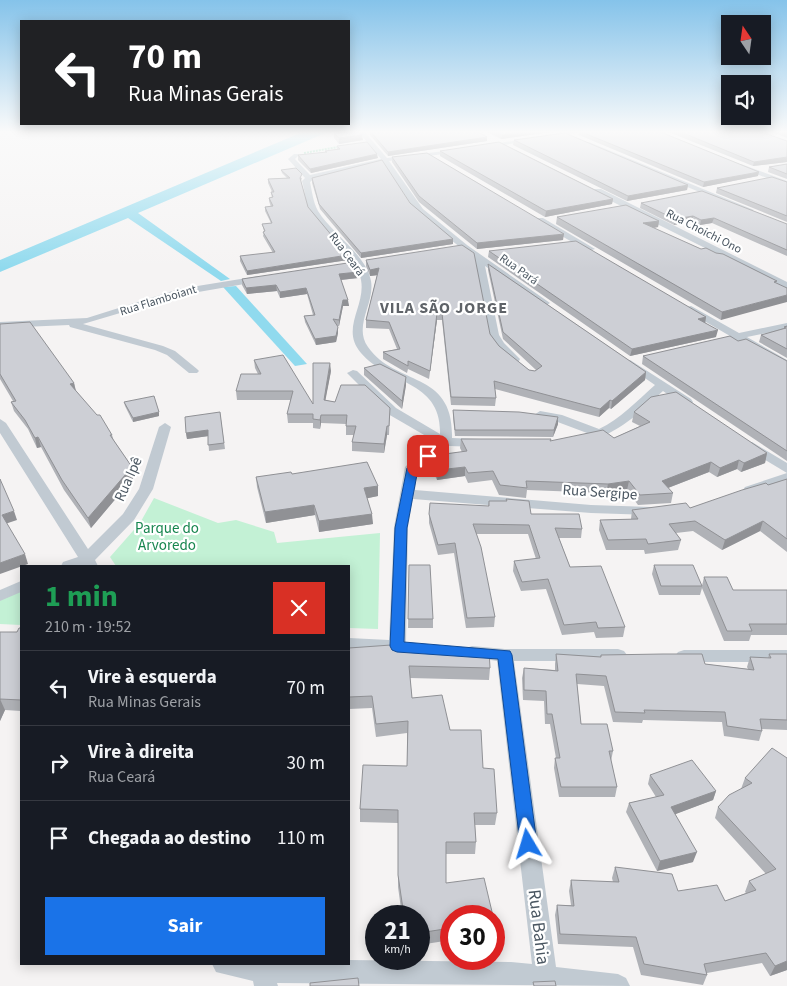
<!DOCTYPE html>
<html lang="pt">
<meta charset="utf-8">
<style>
:root{--surface:#171b24;--page:#242831;--text:#f1f3f6;--muted:#9ea1a6;--line:#363941;--accent:#1a73e8}
body{margin:0;font-family:"Source Sans 3",sans-serif;background:var(--page);color:var(--text);height:100vh;display:flex;flex-direction:column;font-size:19px;white-space:nowrap}
*{box-sizing:border-box;margin:0}
p{font-size:16px;color:var(--muted)}
.icon{flex:none;width:28px;height:28px;fill:none;stroke:currentColor;stroke-width:2;stroke-linecap:round;stroke-linejoin:round}
.map{position:relative;flex:1;overflow:hidden}
.details{position:absolute;left:20px;top:565px;width:330px;height:400px;display:flex;flex-direction:column;background:var(--surface);border-radius:0px;box-shadow:0 2px 12px #0003}
.details>*{flex:none}
.guide{position:absolute;left:20px;top:20px;width:330px;height:105px;border-radius:0px;box-shadow:0 2px 12px #0003;background:#202124;color:#fff;overflow:hidden}
.needle{width:32px;rotate:347deg}
.controls{position:absolute;left:721px;top:15px;display:grid;gap:10px}
.controls a{display:grid;place-items:center;width:50px;height:50px;border-radius:0px;background:var(--surface);box-shadow:0 2px 12px #0003;font-size:25px}
.speed{position:absolute;left:365px;top:905px;display:flex;gap:10px;font-size:25px;font-weight:700;text-align:center}
.speed>*{display:grid;place-content:center;width:65px;height:65px;border-radius:50%;background:var(--surface);box-shadow:0 2px 12px #0003;line-height:1}
.speed small{font-size:12px;font-weight:400}
.speed .limit{border:8px solid #d22;background:#fff;color:#111}
.pin{position:absolute;display:grid;place-items:center;width:42px;height:42px;color:#fff;margin:-21px;border-radius:10px;box-shadow:0 2px 8px #0006}
.me{position:absolute;width:55px;margin:-28px;rotate:353deg;stroke-linejoin:round;filter:drop-shadow(0 0 4px #0008)}
.turn{display:flex;align-items:center;gap:18px;height:105px;padding:0 25px;font-size:22px}
.turn .icon{width:65px;height:65px;stroke-width:2.5}
.turn b{display:block;font-size:35px;line-height:42px}
.round{display:grid;place-items:center;flex:none;width:52px;height:52px;border-radius:0px;background:var(--page)}
.overview{display:flex;align-items:center;justify-content:space-between;height:85px;padding:0 25px}
h1{font-size:30px;font-weight:700;line-height:38px;color:#1e9e55}
.action{display:flex;gap:10px;margin-top:auto;padding:10px 25px}
.action a{flex:1;height:58px;border-radius:0px;background:var(--accent);color:#fff;font-size:20px;font-weight:700;line-height:58px;text-align:center}
ul{padding:0;list-style:none}
li{display:flex;align-items:center;gap:15px;height:75px;padding:0 25px;border-top:1px solid var(--line)}
li div{flex:1}
li b{display:block;font-size:19px}
li em{font-style:normal}
.map>svg:first-child{display:block}
.green{fill:#c3f1d5}
.water{fill:#90daee}
.lines{fill:none;stroke-linecap:round;stroke-linejoin:round}
.path{stroke:#7ad0a6;stroke-width:2;stroke-dasharray:2 1;stroke-linecap:butt}
.street{fill:#c1cad2;fill-rule:evenodd}
.wall{fill:#b0b2b7}
.shaded-wall{fill:#909195}
.building{fill:#cdcfd5;stroke:#909195}
.route{fill:#1a73e8;stroke:#114b97}
.labels{text-anchor:middle;stroke-width:4.5;stroke-linejoin:round;paint-order:stroke}
.far-street-label{font-size:12px;fill:#4a5661;stroke:#fff}
.street-label{font-size:15px;fill:#4a5661;stroke:#fff}
.park-label{font-size:15px;fill:#17864f;stroke:#fff}
.far-district-label{font-size:16px;font-weight:bold;letter-spacing:1px;fill:#5f6368;stroke:#fff}
.near-street-label{font-size:18px;fill:#4a5661;stroke:#fff}
</style>
<div class="map">
<svg width="787" height="986" viewBox="0 0 787 986">
<rect width="100%" height="100%" fill="#f5f3f3"/>
<g class="green">
<path d="M154 498 218 523 236 520 274 532 277 543 380 533 378 629 349 628V566H116L110 557 140 523Z"/>
<path d="M21 588V625L0 624V598Z"/>
</g>
<g class="water">
<path d="M305 131H330L138 213 230 279 221 281 128 218 0 272V260Z"/>
<path d="M236 286 307 364 295 366 223 287Z"/>
</g>
<g class="lines">
<path class="path" d="M304 153 338 147"/>
<g class="street">
<path d="M358 131H364L387 158 461 149V151L459 152 389 161 423 209 467 245 550 303 545 306 542 305 485 266 499 335 504 343 520 359 519 361H511L495 347 489 335 475 259 417 213 383 162 314 179 310 182C312 191 313 202 318 211 332 234 366 254 371 281 375 303 353 326 368 347 396 387 454 370 452 438L480 439 486 443 480 447 449 446C442 455 421 463 418 470 416 476 416 484 415 490L591 505 651 507 656 508 658 511 656 514 651 515 591 513 413 499 408 527 406 643 408 647 406 651 400 653 349 650V638L389 640 394 527 405 467 415 457 433 448 438 443 388 414 347 373 353 370 357 371 396 408 440 434C442 380 388 385 361 353 340 329 366 306 361 280 356 252 323 235 310 210 305 202 305 191 302 181L305 178 288 159 294 154H298L299 155 295 159 310 175 381 159Z"/>
<path d="M572 131H589L485 148 482 146Z"/>
<path d="M585 142H589L754 210 747 212 585 144Z"/>
<path d="M741 164 787 181V186L739 167 738 166Z"/>
<path d="M595 189H601L787 282V289L595 193Z"/>
<path d="M537 218H543L595 249 588 251 537 222Z"/>
<path d="M259 276 264 279 262 281 181 295 83 324 163 346 175 351 197 369 199 371 197 373H189L167 355 155 350 70 327 69 325 0 328V322L87 318 179 289Z"/>
<path d="M691 306 739 333 787 323V329L747 337 787 360V368L736 340 730 339V336L687 311V307Z"/>
<path d="M630 360 691 399 693 402 691 405H683L663 391C639 413 619 433 588 441L582 437 587 433 555 421 536 418 534 415 540 411 562 415 599 429C620 419 637 401 655 385L626 365 624 363Z"/>
<path d="M0 419 6 423 88 549 123 514 139 489 159 427 165 423 171 427 153 489 134 520 95 560 98 566H61L63 562 78 557 0 433Z"/>
<path d="M752 442 787 463V482L755 493H745L743 490 745 487 787 473 747 449 746 446Z"/>
<path d="M21 581V592L0 601V590Z"/>
<path d="M472 646 505 649H618L624 651 627 655 624 659 618 661H514L556 967 618 974 626 978 630 986 277 983 278 986H254L253 981 216 972 212 964H349V960L511 962 532 964 497 661 466 656 463 652 466 648Z"/>
<path d="M684 650H787V662H684L678 660 675 656 678 652Z"/>
</g>
</g>
<g class="wall">
<path d="M370 131 487 137V141L388 156 370 135Z"/>
<path d="M485 131H558L501 139Z"/>
<path d="M579 131 758 176 703 187 579 135Z"/>
<path d="M666 131H758L787 141V162L753 166Z"/>
<path d="M769 131H784L787 132V138Z"/>
<path d="M334 133 363 140 339 144 334 138Z"/>
<path d="M514 140 688 185 687 190 627 201 513 145Z"/>
<path d="M337 146 378 158 311 173 298 160V155L326 152 325 151 337 149Z"/>
<path d="M440 151 613 199 612 204 545 217 440 156Z"/>
<path d="M392 157 563 240 477 249 419 202 392 162Z"/>
<path d="M787 164V179L768 172 769 167Z"/>
<path d="M281 170 302 178 301 181 308 207 348 255V260L247 275 240 261V256L273 253 263 236 264 231 262 224 271 223 265 211V207H271L269 201V198H272L271 192H272L268 183V179L287 178 282 173Z"/>
<path d="M312 178 410 203 453 244 361 258 320 209 312 183Z"/>
<path d="M787 182V222L716 193 717 188Z"/>
<path d="M641 203 787 224V256L712 223 700 225 692 221 674 225 640 208Z"/>
<path d="M557 217 659 221 658 227 654 228 701 249 716 253 777 281 721 320 556 224Z"/>
<path d="M489 251 706 317 705 322 716 337 630 356 488 257Z"/>
<path d="M366 260 490 334 499 346 529 370 535 371 536 370 503 339 488 270V264L646 372 645 380 611 409 609 408 599 417 495 389 496 398 495 406 451 405 442 320H437L429 379 408 369 407 373 383 359V352L397 349 389 329 366 328V320L377 275 370 276 366 266Z"/>
<path d="M358 272V278L341 280 349 306H343L339 326H337L338 333 336 342 316 345 305 322 304 316 313 315 307 294 280 298 277 291 247 294 242 285V279Z"/>
<path d="M0 324 74 383 76 391 112 435 114 441 132 467 134 477 91 528 64 490 41 447 37 448 28 429 14 411 11 402 13 401 0 379Z"/>
<path d="M787 326V358L759 342 761 335 784 328V327Z"/>
<path d="M738 341 787 361V461L642 364 643 356Z"/>
<path d="M254 360 313 404 331 371 325 400 335 402 390 408 389 435H387L384 453 352 451V442L354 435H346V424L321 423 320 429 313 428V423H288L287 414 291 400H237L236 391 258 374 255 368Z"/>
<path d="M364 368 406 385 402 409 364 375Z"/>
<path d="M124 402 159 416 133 422 125 406Z"/>
<path d="M453 410 558 424 553 437 455 436 453 417Z"/>
<path d="M220 412 225 449 209 451 208 436 187 439 186 433Z"/>
<path d="M634 412 767 453 765 463 741 472 737 469 717 477 709 472 668 488 673 493 671 503 638 505 627 490 606 493 527 490 526 498 499 495 492 480 468 483 465 476 437 480 430 465V456L462 452 460 448 461 439 551 441 614 438 640 426 632 422Z"/>
<path d="M292 474 378 486V496L367 498 373 524 319 532 315 515 266 523 257 487 256 477Z"/>
<path d="M787 479V552L760 531 722 550 693 531 676 533 681 540 678 550 645 554 644 550H606L599 530 600 520 631 519 632 510 690 508Z"/>
<path d="M506 499 531 514 582 529 581 538H559L570 567 625 627 623 637 596 638 594 632 562 635 546 589 521 591 513 571 514 561 536 559 528 534H476L495 617 494 627 466 628 454 553 438 555 429 523V514L488 506 489 501H506Z"/>
<path d="M409 565 433 619V628H408Z"/>
<path d="M654 565 702 586 704 577 733 590H787V635H751L749 641H724L702 588 700 595H659L652 574Z"/>
<path d="M21 628V711L5 710 0 721V632H17Z"/>
<path d="M349 650 490 668 489 680 410 678 412 698 450 730 483 768 497 813 495 825H475L476 842 475 854H446V883L451 916V940L419 945V916H402L398 887V823L360 822V809L407 766V733L376 737 372 708 349 709Z"/>
<path d="M556 654 600 657 601 655 705 664 748 669 747 667 750 657 768 658 769 654H787V730L762 729V731L759 741 724 736 722 722 643 720 642 723 613 722 604 686 577 684 581 724 613 751 611 761 617 787 615 797H559L554 768 555 758H556L550 724H545L544 701 523 700 522 678 524 668 555 670V664Z"/>
<path d="M787 758V970L770 976 762 963 707 973V975L703 985 641 975 633 947 558 944 555 915 557 905H571L569 891 571 880 613 882 612 878 615 867 678 891 725 901 746 893 745 892 749 881 766 874 715 818 718 807 741 789 745 778Z"/>
<path d="M650 775 716 791 713 800 675 814 693 862 657 871 626 812 629 803 656 797 648 784Z"/>
</g>
<g class="shaded-wall">
<path d="M528 131H558L501 139 502 135Z"/>
<path d="M362 135 363 140 339 144V138Z"/>
<path d="M487 137V141L388 156V152Z"/>
<path d="M377 154 378 158 311 173 310 169Z"/>
<path d="M787 157V162L753 166 754 162Z"/>
<path d="M759 172 758 176 703 187 704 182Z"/>
<path d="M688 185 687 190 627 201 628 196Z"/>
<path d="M613 199 612 204 545 217 546 211Z"/>
<path d="M693 216 692 221 674 225 675 219Z"/>
<path d="M714 218 712 223 700 225 701 220Z"/>
<path d="M659 221 658 227 642 230 643 223Z"/>
<path d="M564 234 563 240 477 249V243Z"/>
<path d="M453 239V244L361 258V253Z"/>
<path d="M348 255V260L247 275V271Z"/>
<path d="M379 268V275L370 276V270Z"/>
<path d="M358 272V278L340 280 339 274Z"/>
<path d="M276 285 277 291 247 294 246 288Z"/>
<path d="M306 288 307 294 280 298V292Z"/>
<path d="M787 295V302L721 320 722 312Z"/>
<path d="M343 300H348L349 306H343L339 326V320Z"/>
<path d="M437 313V320L429 379 430 371Z"/>
<path d="M706 317 705 324 698 319Z"/>
<path d="M338 327V333L336 342 316 345 315 339Z"/>
<path d="M718 330 716 337 630 356 632 349Z"/>
<path d="M330 363 331 371 324 408V400Z"/>
<path d="M646 372 645 380 611 409 612 401Z"/>
<path d="M406 377V385L402 409V401Z"/>
<path d="M74 383 76 392 70 384Z"/>
<path d="M610 400 609 408 599 417 600 409Z"/>
<path d="M159 412V416L133 422V418Z"/>
<path d="M321 415V423L320 429V420Z"/>
<path d="M558 417V424L553 437 554 430Z"/>
<path d="M387 426V435L384 453V444Z"/>
<path d="M208 430 209 436 187 439 186 433Z"/>
<path d="M38 437 41 447 37 448 35 438Z"/>
<path d="M767 453 765 463 741 472 744 463Z"/>
<path d="M739 460 737 469 717 477 720 468Z"/>
<path d="M711 462 709 472 660 491 662 481Z"/>
<path d="M132 467 134 477 91 528 88 518Z"/>
<path d="M465 467V476L437 480 438 470Z"/>
<path d="M629 481 627 490 606 493 608 484Z"/>
<path d="M378 486V496L364 499V488Z"/>
<path d="M314 505 315 515 266 523 265 512Z"/>
<path d="M14 511 17 520 5 524 2 515Z"/>
<path d="M372 514 373 524 319 532V521Z"/>
<path d="M763 521 760 531 722 550 725 540Z"/>
<path d="M25 554 28 564 0 574V563Z"/>
<path d="M0 699 5 710 0 721Z"/>
<path d="M716 791 713 800 668 817 671 807Z"/>
<path d="M697 852 693 862 657 871 660 861Z"/>
<path d="M787 961V970L770 976 775 966Z"/>
</g>
<g class="building">
<path d="M360 131 362 135 339 138 334 133Z"/>
<path d="M370 131H476L487 137 388 152Z"/>
<path d="M494 131H528L502 135Z"/>
<path d="M579 131H658L759 172 704 182Z"/>
<path d="M678 131H758L787 141V157L754 162Z"/>
<path d="M565 133 688 185 628 196 514 140Z"/>
<path d="M367 142 377 154 310 169 298 155 327 152 325 151 340 149 337 146Z"/>
<path d="M499 142 613 199 546 211 440 151Z"/>
<path d="M427 153 564 234 477 243 419 196 392 157Z"/>
<path d="M382 160 410 203 453 239 361 253 319 204 312 178Z"/>
<path d="M787 164V174L769 167Z"/>
<path d="M296 168 302 174 300 178 308 207 348 255 247 271 240 256 275 252 263 232 265 231 262 224 272 223 265 207 273 206 269 198 273 197 271 192H274L268 179 290 178 281 170Z"/>
<path d="M772 177 787 182V216L717 188Z"/>
<path d="M702 191 787 224V250L714 218 701 220 693 216 675 219 641 203Z"/>
<path d="M626 205 659 221 643 223 701 249 706 248 716 253 723 254 777 281 774 282 787 288V295L722 312 557 217Z"/>
<path d="M576 241 706 317 698 319 718 330 632 349 489 251Z"/>
<path d="M462 245 474 253 490 334 499 346 529 370 535 371 542 366 503 332 488 264 646 372 612 401 610 400 600 409 494 381 496 398 451 397 442 313H437L430 371 408 361V366L383 352 400 349 389 322 366 320 379 268 370 270 366 260Z"/>
<path d="M354 262 358 272 339 274 348 300H343L339 320 333 319 338 327 336 336 315 339 304 316 315 315 306 288 280 292 276 285 246 288 242 279Z"/>
<path d="M30 322 74 383 70 384 97 415H100L112 435H110L132 467 88 518 62 480 38 437 35 438 25 420 11 402 16 401 0 374V324Z"/>
<path d="M787 326V349L761 335 786 328 784 327Z"/>
<path d="M730 336 738 341 746 339 787 361V451L643 356Z"/>
<path d="M283 355 313 404V363H330L324 400 335 402 341 385H365L390 408 389 426H387L384 444 352 442 356 426H346L347 415H321L320 420 313 419V414H287L293 391H236L241 374H261L254 360Z"/>
<path d="M380 364 406 377 402 401 364 368Z"/>
<path d="M676 392 767 453 744 463 739 460 720 468 711 462 662 481 673 493 640 495 629 481 608 484 526 481 527 488 500 485 493 471 468 473 465 467 438 470 430 456 467 451 461 439H551L550 441 603 430 614 438 650 422 634 412 651 397Z"/>
<path d="M154 396 159 412 133 418 124 402Z"/>
<path d="M453 410 519 412 558 417 554 430H455Z"/>
<path d="M220 412 224 443 208 445V430L186 433 185 417Z"/>
<path d="M367 462 378 486 364 488 372 514 319 521 314 505 265 512 256 477 291 472 292 474Z"/>
<path d="M0 479 14 511 2 515 25 554 0 563Z"/>
<path d="M787 479V539L763 521 725 540 695 521 669 524 681 540 648 544 646 539 608 540 600 520 638 519 632 510 686 503 690 508 742 490 766 483 768 485Z"/>
<path d="M506 499 529 501 531 514H579L582 529 555 528 570 567 601 566 625 627 598 628 596 622 564 625 548 579 522 582 514 561 540 558 529 525 473 524 481 547 495 617 467 618 455 543 438 545 429 514 430 503 489 506V501H507Z"/>
<path d="M409 565H430L433 619H408Z"/>
<path d="M654 565H693L702 586H661Z"/>
<path d="M704 577H727L733 590H787V624H749L752 631H727Z"/>
<path d="M19 628H21V700L0 699V700V632H17Z"/>
<path d="M405 644 489 650 490 668 409 666 412 698 442 695 450 730H481L483 768 494 769 497 813H474L476 842H446V883L484 878 493 916H451V928L419 933V916H404L398 875V810L360 809 363 765 407 766 408 721 376 724 372 696 349 697V648Z"/>
<path d="M556 654 601 657V655L663 654H702L705 664 754 670 750 657 771 658 769 654H787V720L760 719 762 731 727 726 725 712 644 710 645 713 615 712 606 676 576 674 581 724H607L613 751H609L617 787H561L555 758H560L552 714H547L546 691 524 690V668L558 671Z"/>
<path d="M772 748 787 758V961L775 966 766 953 704 964 707 975 644 964 636 937 560 934 557 905 574 906 571 880 619 882 615 867 672 874 678 891 717 885 725 901 756 890 749 881 776 869 718 807 729 795 752 783 745 778Z"/>
<path d="M692 760 716 791 671 807 697 852 660 861 629 803 664 795 650 775Z"/>
<path d="M358 978 359 986H310V983Z"/>
<path d="M555 981 556 986H534L533 982Z"/>
</g>
<linearGradient id="sky" x2="0" y2="1"><stop stop-color="#85c3ea"/><stop offset="0.49" stop-color="#fafafa"/><stop offset="1" stop-color="#fafafa" stop-opacity="0"/></linearGradient>
<rect width="787" height="269" fill="url(#sky)"/>
<path class="route" d="M424 453H428L433 456 418 469 407 528 404 642 510 651 512 655 537 844 535 850 528 852 522 850 520 844 498 659 397 652 392 650 390 646 395 528 407 468Z"/>
<g class="labels">
<g class="far-street-label">
<text transform="translate(704 231) rotate(27)" y="4">Rua Choichi Ono</text>
<text transform="translate(347 254) rotate(53)" y="4">Rua Ceará</text>
<text transform="translate(519 269) rotate(35)" y="4">Rua Pará</text>
<text transform="translate(158 300) rotate(-17)" y="4">Rua Flamboiant</text>
</g>
<g class="street-label">
<text transform="translate(128 479) rotate(-66)" y="5">Rua Ipê</text>
<text transform="translate(600 492) rotate(4)" y="5">Rua Sergipe</text>
</g>
<g class="park-label">
<text x="167" y="533">Parque do<tspan x="167" dy="17">Arvoredo</tspan></text>
</g>
<g class="far-district-label">
<text x="444" y="313">VILA SÃO JORGE</text>
</g>
<g class="near-street-label">
<text transform="translate(539 927) rotate(83)" y="6">Rua Bahia</text>
</g>
</g>
</svg>
<div class="controls">
<a><svg class="needle" viewBox="-14 -14 28 28"><path d="M0-13l5 13h-10z" fill="#e53935"/><path d="M0 13l5-13h-10z" fill="#9ea1a6"/></svg></a>
<a><svg class="icon" aria-label="sound" viewBox="0 0 24 24"><path d="M4 9h4l5-4v14l-5-4H4zM17 9q2 3 0 6"/></svg></a>
</div>
<div class="speed"><div>21<small>km/h</small></div><div class="limit">30</div></div>
<div class="pin" style="left:428px;top:456px;background:#d93025"><svg class="icon" aria-label="arrive" viewBox="0 0 24 24"><path d="M6 21V4h12l-3 4 3 4H6"/></svg></div>
<svg class="me" style="left:528px;top:844px" viewBox="-20 -20 40 40"><path d="M0-17L14 15 0 8-14 15z" fill="#1a73e8" stroke="#fff" stroke-width="4"/></svg>
<div class="guide">
<div class="turn"><svg class="icon" aria-label="left" viewBox="0 0 24 24"><path d="M17 20v-9H6M10 6l-5 5 5 5"/></svg><div><b>70 m</b>Rua Minas Gerais</div></div>
</div>
<section class="details">
<div class="overview"><div><h1>1 min</h1><p>210 m · 19:52</p></div><a class="round" style="background:#d93025;color:#fff"><svg class="icon" aria-label="close" viewBox="0 0 24 24"><path d="M6 6l12 12M18 6L6 18"/></svg></a></div>
<ul>
<li><svg class="icon" aria-label="left" viewBox="0 0 24 24"><path d="M17 20v-9H6M10 6l-5 5 5 5"/></svg><div><b>Vire à esquerda</b><p>Rua Minas Gerais</p></div><em>70 m</em></li>
<li><svg class="icon" aria-label="right" viewBox="0 0 24 24"><path d="M7 20v-9h11M14 6l5 5-5 5"/></svg><div><b>Vire à direita</b><p>Rua Ceará</p></div><em>30 m</em></li>
<li><svg class="icon" aria-label="arrive" viewBox="0 0 24 24"><path d="M6 21V4h12l-3 4 3 4H6"/></svg><div><b>Chegada ao destino</b></div><em>110 m</em></li>
</ul>
<div class="action"><a>Sair</a></div>
</section>
</div>
